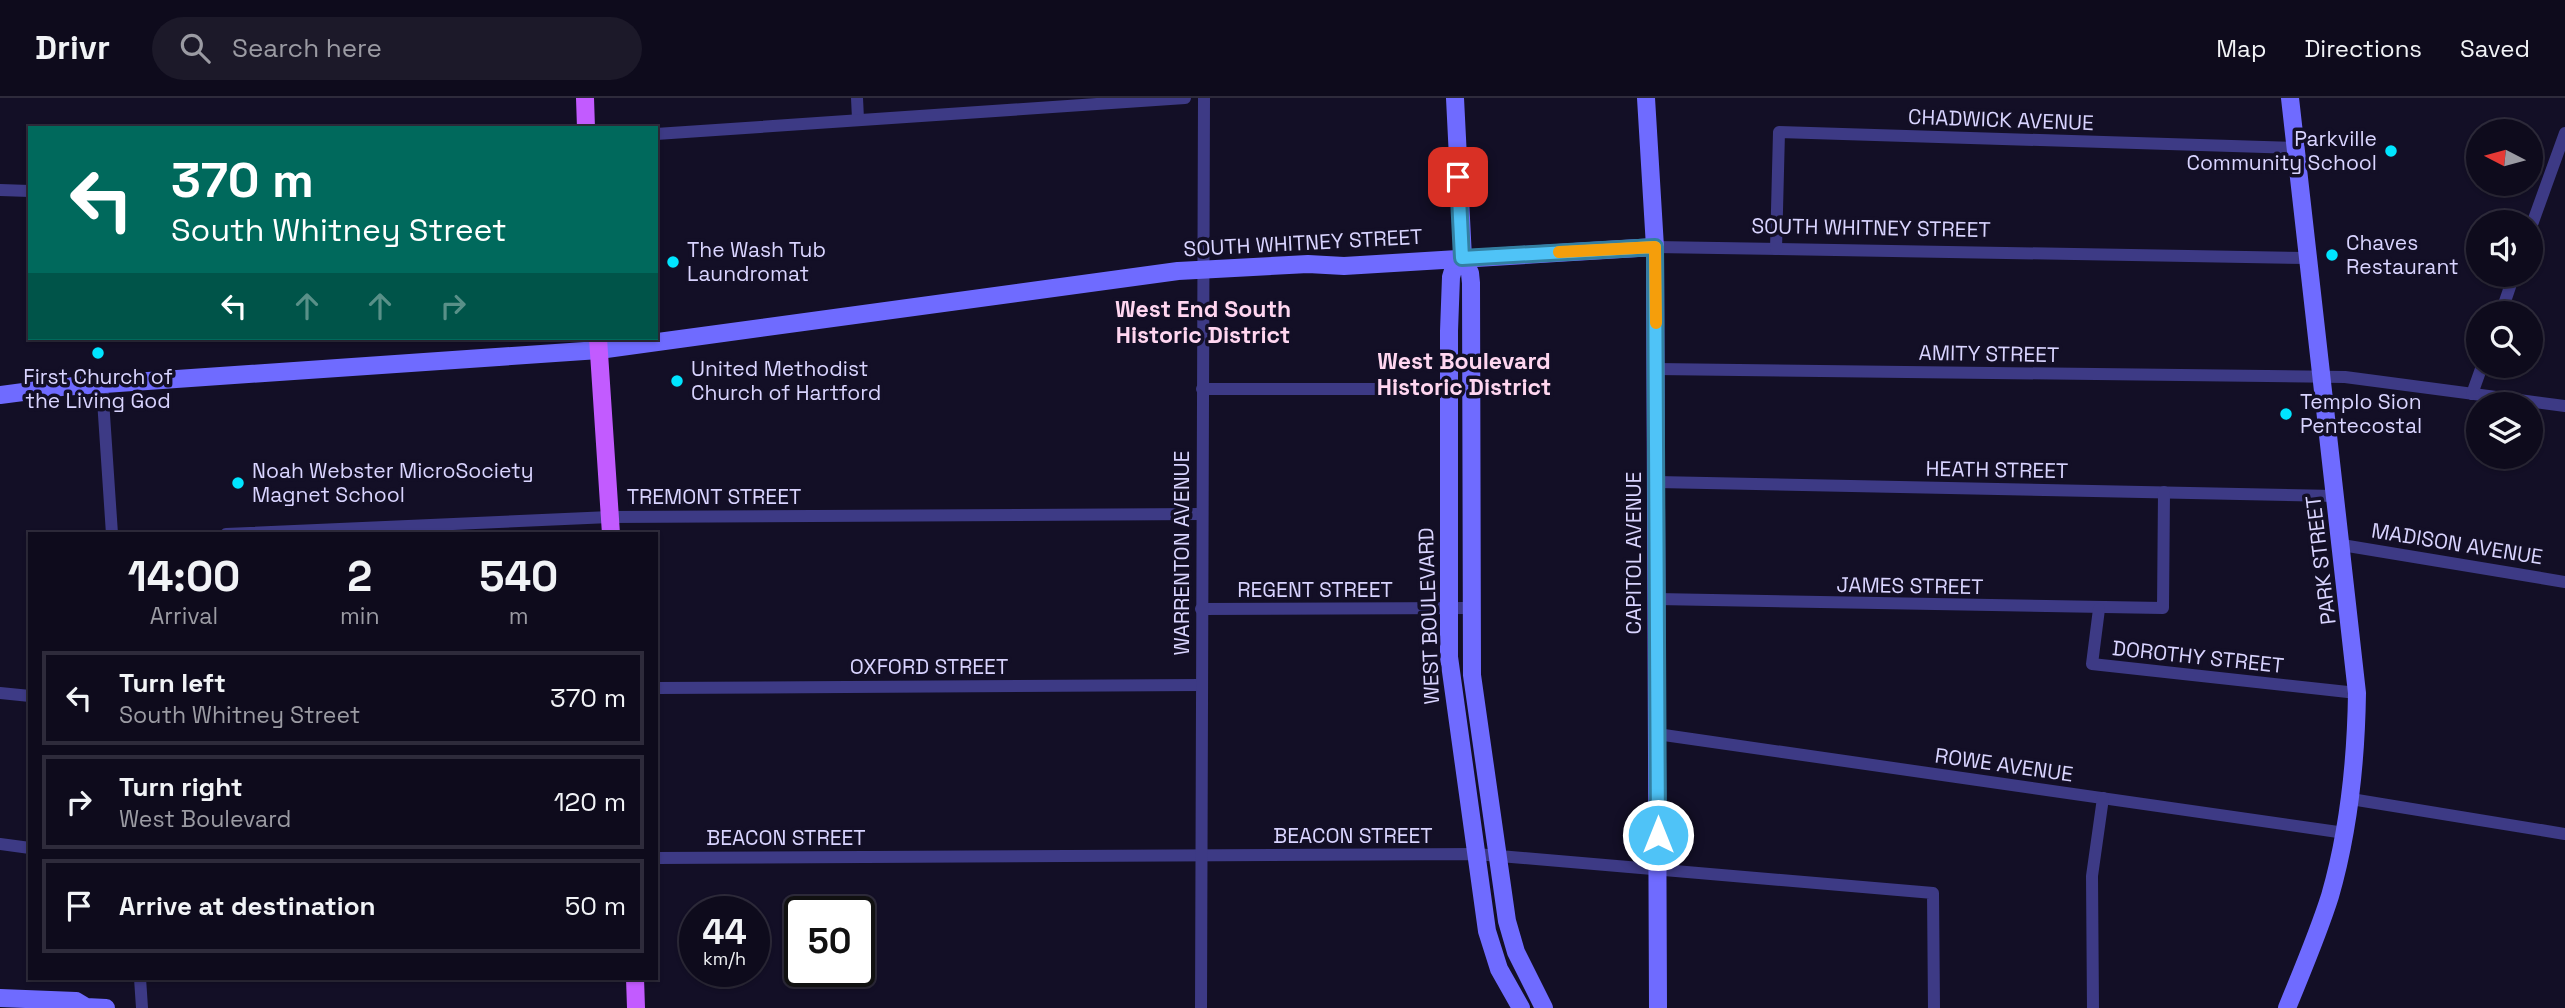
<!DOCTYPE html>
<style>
:root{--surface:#0e0b1c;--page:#1c1929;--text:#f1f3f6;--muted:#9b9ba3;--line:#2e2b3b}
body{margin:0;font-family:"Space Grotesk",sans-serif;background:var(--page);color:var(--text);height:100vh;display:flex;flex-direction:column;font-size:26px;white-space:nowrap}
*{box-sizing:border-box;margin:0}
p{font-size:23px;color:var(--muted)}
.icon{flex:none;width:38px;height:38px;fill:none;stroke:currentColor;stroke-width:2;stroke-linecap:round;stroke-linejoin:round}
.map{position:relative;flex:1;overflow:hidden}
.sheet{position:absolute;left:28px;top:434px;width:630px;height:448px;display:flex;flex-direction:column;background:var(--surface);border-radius:0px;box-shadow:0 2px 5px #0004,0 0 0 2px var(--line)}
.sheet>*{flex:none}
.guide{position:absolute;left:28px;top:28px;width:630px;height:214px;border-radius:0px;box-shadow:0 2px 5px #0004,0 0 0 2px var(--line);background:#00695c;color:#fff;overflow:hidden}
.needle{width:46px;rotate:276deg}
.buttons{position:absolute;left:2466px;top:21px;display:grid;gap:14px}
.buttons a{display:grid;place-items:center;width:77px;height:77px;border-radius:50%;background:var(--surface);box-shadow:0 2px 5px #0004,0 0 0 2px var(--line);font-size:35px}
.speed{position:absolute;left:679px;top:798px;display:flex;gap:14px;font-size:35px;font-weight:700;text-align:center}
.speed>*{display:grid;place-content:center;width:91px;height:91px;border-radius:50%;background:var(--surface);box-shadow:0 2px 5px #0004,0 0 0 2px var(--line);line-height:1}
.speed small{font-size:18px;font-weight:400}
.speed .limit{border:4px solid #111;border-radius:10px;background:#fff;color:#111}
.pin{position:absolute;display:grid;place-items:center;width:60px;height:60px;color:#fff;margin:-30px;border-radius:14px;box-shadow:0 4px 10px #0006}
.me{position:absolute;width:77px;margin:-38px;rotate:0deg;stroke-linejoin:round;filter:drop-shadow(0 0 5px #0008)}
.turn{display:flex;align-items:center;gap:24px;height:147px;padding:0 28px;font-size:32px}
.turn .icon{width:91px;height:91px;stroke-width:2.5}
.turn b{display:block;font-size:49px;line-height:60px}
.lanes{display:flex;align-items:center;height:66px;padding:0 28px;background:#0003;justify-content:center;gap:35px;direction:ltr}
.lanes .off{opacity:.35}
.eta{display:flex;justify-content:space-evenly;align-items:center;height:119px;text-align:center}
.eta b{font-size:42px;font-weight:700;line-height:49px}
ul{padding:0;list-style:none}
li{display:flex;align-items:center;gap:21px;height:94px;margin:0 14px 10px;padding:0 14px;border:4px solid var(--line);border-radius:0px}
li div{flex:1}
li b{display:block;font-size:26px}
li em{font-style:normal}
header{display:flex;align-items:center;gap:42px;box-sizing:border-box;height:98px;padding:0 35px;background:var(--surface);border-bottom:2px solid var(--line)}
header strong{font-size:33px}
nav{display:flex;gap:38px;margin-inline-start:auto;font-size:24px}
.search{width:490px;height:63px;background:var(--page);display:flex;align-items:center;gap:18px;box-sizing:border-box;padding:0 24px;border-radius:38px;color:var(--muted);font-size:26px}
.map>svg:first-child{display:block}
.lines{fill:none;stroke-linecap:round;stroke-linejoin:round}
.minor{stroke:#3d3a85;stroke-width:12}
.secondary{stroke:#6f6bff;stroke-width:18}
.primary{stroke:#c25bff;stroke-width:18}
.route-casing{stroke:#337fa1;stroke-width:18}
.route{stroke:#4fc3f7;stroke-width:12}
.slow{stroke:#f59e0b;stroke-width:12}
.poi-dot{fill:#00e5ff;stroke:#130f26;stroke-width:2.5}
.labels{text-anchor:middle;stroke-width:7;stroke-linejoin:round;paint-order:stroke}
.street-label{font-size:21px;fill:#d9d4ff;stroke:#130f26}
.poi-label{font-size:21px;fill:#d9d4ff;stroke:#130f26;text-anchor:start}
.neighbourhood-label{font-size:23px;font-weight:bold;fill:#ffd6f0;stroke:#130f26}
</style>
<header>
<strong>Drivr</strong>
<div class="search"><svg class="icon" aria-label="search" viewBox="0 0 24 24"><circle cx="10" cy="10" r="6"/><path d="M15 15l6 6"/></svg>Search here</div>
<nav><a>Map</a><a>Directions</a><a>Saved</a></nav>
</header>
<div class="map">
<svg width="2565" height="910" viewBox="0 0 2565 910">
<rect width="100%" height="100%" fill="#130f26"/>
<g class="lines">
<g class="minor">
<path d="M857 0 858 21"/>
<path d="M656 36 1185 0"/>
<path d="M0 92 30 93"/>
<path d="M2530 132 2565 35"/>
<path d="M1655 149 2308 160"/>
<path d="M1776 151 1779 34 2296 50"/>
<path d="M2501 215 2514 177"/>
<path d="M1656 271 2345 279 2565 308"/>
<path d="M102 287 112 436"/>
<path d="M1202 291H1469"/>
<path d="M2472 296 2482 268"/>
<path d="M1657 384 2336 398"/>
<path d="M226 436 610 419 1202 416"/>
<path d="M2342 447 2565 484"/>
<path d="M1657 501 2163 510 2164 394"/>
<path d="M1201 511 1470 510"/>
<path d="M2099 511 2092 566 2357 595"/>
<path d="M656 590 1201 587"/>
<path d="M0 595 30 598"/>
<path d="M1657 636 2345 735"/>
<path d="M2351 701 2565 736"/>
<path d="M0 746 30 750"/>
<path d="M656 760 1476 756 1933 795 1934 910"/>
<path d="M140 880 142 910"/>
<path d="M1201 910 1204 0"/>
<path d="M2093 910 2092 778 2103 700"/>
</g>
<g class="secondary">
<path d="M1455 0 1463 160 1470 175 1471 185 1472 577 1507 823 1516 854 1544 910"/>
<path d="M1646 0 1655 149 1658 910"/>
<path d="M1463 160 1454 169 1451 179 1449 233V559L1487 833 1499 871 1521 910"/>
<path d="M0 297 61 289 599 252 1178 173 1308 166 1344 168 1655 149"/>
<path d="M0 900 76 903 86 909 106 910"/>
<path d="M2287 910C2302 873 2318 836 2330 798 2349 732 2356 664 2357 595L2290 0"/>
</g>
<g class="primary">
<path d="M585 0 586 30"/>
<path d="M598 240 611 436"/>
<path d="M635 880 636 910"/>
</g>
</g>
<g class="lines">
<g class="route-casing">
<path id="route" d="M1458 79 1462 160 1655 149 1658 737"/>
</g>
<use href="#route" class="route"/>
<path class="slow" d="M1559 154 1655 149 1656 225"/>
</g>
<g class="poi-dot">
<circle cx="2391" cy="53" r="7"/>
<circle cx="2332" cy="157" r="7"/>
<circle cx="673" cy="164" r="7"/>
<circle cx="98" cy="255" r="7"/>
<circle cx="677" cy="283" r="7"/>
<circle cx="2286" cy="316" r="7"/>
<circle cx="238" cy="385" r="7"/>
</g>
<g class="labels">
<g class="street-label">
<text transform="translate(2001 22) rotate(2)" y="7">CHADWICK AVENUE</text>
<text transform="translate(1871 130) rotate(1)" y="7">SOUTH WHITNEY STREET</text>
<text transform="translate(1303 145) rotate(-3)" y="7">SOUTH WHITNEY STREET</text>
<text transform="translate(1989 256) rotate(1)" y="7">AMITY STREET</text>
<text transform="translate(1997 372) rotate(1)" y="7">HEATH STREET</text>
<text x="714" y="406">TREMONT STREET</text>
<text transform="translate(2457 446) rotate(9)" y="7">MADISON AVENUE</text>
<text transform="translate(1182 455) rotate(-90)" y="7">WARRENTON AVENUE</text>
<text transform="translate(1634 455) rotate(-90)" y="7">CAPITOL AVENUE</text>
<text transform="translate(2321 462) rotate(-97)" y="7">PARK STREET</text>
<text transform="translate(1910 488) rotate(1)" y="7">JAMES STREET</text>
<text x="1315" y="499">REGENT STREET</text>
<text transform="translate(1429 518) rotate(-92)" y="7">WEST BOULEVARD</text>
<text transform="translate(2198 559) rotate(6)" y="7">DOROTHY STREET</text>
<text x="929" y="576">OXFORD STREET</text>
<text transform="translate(2004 667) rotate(8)" y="7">ROWE AVENUE</text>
<text x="1353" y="745">BEACON STREET</text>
<text x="786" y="747">BEACON STREET</text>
</g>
<g class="poi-label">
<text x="2377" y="48" text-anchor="end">Parkville<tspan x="2377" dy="24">Community School</tspan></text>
<text x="2346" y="152">Chaves<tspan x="2346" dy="24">Restaurant</tspan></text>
<text x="687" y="159">The Wash Tub<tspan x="687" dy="24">Laundromat</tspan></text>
<text x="691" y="278">United Methodist<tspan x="691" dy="24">Church of Hartford</tspan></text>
<text x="98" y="286" text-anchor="middle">First Church of<tspan x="98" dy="24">the Living God</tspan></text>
<text x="2300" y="311">Templo Sion<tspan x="2300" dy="24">Pentecostal</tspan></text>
<text x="252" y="380">Noah Webster MicroSociety<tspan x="252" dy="24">Magnet School</tspan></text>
</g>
<g class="neighbourhood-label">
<text x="1203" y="219">West End South<tspan x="1203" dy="26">Historic District</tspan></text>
<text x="1464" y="271">West Boulevard<tspan x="1464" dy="26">Historic District</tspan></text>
</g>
</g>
</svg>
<div class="buttons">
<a><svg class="needle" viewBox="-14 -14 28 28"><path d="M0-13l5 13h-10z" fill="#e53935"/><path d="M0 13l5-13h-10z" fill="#9b9ba3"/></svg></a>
<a><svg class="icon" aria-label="sound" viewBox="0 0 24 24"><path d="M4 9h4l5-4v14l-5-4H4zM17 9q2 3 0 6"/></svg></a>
<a><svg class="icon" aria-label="search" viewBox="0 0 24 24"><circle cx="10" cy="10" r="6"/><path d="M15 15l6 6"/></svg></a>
<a><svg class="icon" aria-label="layers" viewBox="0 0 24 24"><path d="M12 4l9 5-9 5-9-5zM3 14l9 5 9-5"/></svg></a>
</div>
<div class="speed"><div>44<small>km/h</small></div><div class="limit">50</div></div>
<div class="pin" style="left:1458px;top:79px;background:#d93025"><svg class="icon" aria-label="arrive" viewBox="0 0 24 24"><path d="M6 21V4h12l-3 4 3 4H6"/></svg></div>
<svg class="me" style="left:1658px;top:737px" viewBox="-20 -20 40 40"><circle r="17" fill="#4fc3f7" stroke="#fff" stroke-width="3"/><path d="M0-11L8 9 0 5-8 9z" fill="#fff"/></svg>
<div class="guide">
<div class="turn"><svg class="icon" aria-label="left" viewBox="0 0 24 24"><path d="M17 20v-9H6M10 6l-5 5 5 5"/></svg><div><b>370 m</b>South Whitney Street</div></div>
<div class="lanes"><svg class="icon" aria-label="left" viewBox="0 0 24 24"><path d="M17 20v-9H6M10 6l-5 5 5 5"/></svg><svg class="icon off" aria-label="ahead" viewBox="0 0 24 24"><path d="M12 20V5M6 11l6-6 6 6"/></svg><svg class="icon off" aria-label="ahead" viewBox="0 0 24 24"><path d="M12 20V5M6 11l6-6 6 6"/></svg><svg class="icon off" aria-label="right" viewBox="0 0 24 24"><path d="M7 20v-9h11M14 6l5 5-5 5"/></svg></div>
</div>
<section class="sheet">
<div class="eta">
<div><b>14:00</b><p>Arrival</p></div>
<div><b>2</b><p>min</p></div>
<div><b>540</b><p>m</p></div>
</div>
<ul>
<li><svg class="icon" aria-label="left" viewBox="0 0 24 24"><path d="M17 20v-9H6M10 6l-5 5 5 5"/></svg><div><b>Turn left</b><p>South Whitney Street</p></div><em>370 m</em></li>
<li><svg class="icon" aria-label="right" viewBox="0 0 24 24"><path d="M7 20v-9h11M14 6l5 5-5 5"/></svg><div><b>Turn right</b><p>West Boulevard</p></div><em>120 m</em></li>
<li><svg class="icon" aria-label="arrive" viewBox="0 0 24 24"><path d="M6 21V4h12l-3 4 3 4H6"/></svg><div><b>Arrive at destination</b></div><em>50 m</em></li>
</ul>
</section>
</div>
